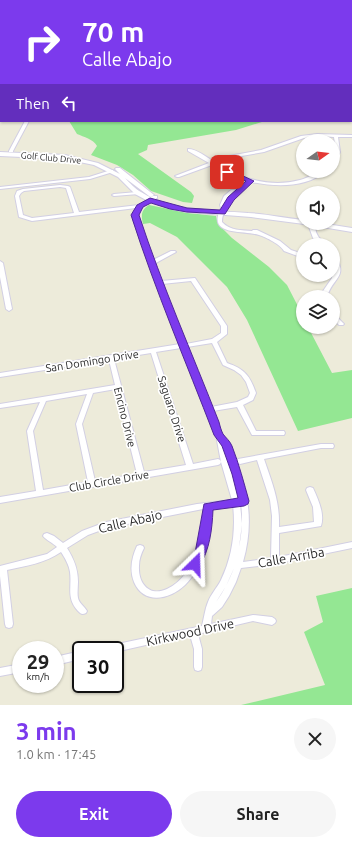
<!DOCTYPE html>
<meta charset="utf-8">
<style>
:root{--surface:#fff;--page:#f6f6f6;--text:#222;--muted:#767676;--accent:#7c3aed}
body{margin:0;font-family:Ubuntu,sans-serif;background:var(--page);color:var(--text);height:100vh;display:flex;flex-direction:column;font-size:15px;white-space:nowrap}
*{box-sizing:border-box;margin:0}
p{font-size:13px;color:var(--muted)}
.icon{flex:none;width:22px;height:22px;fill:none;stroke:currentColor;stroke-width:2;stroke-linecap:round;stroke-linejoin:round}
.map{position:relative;height:705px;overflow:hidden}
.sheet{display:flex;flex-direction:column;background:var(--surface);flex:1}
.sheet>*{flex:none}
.top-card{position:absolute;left:0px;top:0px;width:352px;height:122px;box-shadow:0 1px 3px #0004;background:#7c3aed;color:#fff;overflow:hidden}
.needle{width:26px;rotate:76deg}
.tools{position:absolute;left:296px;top:134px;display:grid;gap:8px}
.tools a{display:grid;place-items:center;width:44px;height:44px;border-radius:50%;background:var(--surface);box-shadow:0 1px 3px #0004;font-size:20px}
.speed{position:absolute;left:12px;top:641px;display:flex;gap:8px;font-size:20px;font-weight:700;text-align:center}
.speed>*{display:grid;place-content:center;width:52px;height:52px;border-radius:50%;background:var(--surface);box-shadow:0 1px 3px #0004;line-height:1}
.speed small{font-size:10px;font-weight:400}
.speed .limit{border:2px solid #111;border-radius:6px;background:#fff;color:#111}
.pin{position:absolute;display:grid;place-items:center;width:34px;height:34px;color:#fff;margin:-17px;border-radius:8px;box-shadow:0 2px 6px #0006}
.me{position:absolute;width:44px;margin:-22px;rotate:22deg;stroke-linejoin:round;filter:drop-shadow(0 0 3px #0008)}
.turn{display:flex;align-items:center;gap:14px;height:84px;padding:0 16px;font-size:18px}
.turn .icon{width:52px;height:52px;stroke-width:2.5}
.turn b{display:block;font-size:28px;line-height:34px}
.then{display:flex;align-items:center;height:38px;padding:0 16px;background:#0003;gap:8px;font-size:15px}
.round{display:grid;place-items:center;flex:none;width:42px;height:42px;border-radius:21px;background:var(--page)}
.overview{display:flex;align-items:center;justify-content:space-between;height:68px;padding:0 16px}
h1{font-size:24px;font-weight:700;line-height:30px;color:var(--accent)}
.primary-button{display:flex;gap:8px;margin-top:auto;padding:8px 16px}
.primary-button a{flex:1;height:46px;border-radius:24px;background:var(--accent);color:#fff;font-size:16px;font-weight:700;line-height:46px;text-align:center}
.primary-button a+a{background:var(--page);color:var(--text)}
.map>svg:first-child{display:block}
.green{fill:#94e793}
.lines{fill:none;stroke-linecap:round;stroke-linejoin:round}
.minor-casing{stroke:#d2cfe3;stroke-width:2}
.tertiary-casing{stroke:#d2cfe3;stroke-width:2}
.minor{fill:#fff;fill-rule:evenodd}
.tertiary{fill:#fff;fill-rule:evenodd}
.route{fill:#7c3aed;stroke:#51269a}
.labels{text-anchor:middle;stroke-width:3.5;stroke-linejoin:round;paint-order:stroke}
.far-street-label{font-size:9px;fill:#292929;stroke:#fff}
.street-label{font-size:11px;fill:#292929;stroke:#fff}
.near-street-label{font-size:13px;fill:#292929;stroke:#fff}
</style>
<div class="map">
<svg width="352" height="705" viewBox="0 0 352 705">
<rect width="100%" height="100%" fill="#edebda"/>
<g class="green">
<path d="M69 121H265L236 130 148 145 147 150 138 154 191 192 194 196 192 203 183 202 151 191 133 175 117 165 91 155 97 146C93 139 84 137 77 134Z"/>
<path d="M149 205 188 213 216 216 218 224 232 238 269 267 287 285 303 316V327H308L332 373 352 370V418L298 431 247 320 227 287 177 237 150 223 143 224C141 215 141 210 149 205Z"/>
<path d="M352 588V705H241L325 685 304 632 323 622 316 596Z"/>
</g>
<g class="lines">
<g class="minor-casing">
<g id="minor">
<rect x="26" y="0" width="4" height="1"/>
<path d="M33 0H37L38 1H34Z"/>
<path d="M69 0H85L83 1H68Z"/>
<path d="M165 0H180L178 1H164Z"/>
<rect x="351" y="9" width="1" height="2"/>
<rect x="0" y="11" width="1" height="2"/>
<rect x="351" y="32" width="1" height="3"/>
<rect x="351" y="38" width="1" height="2"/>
<rect x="0" y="67" width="1" height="4"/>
<rect x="351" y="69" width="1" height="2"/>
<rect x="0" y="113" width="1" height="2"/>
<path d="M25 121H29L13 151V152H9V151Z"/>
<path d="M317 134 352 135V137H338L340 152 335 162H333V157L336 152 334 137 317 136 304 138 264 152 230 158 216 163C241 179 271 188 300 180 309 178 317 171 326 171 306 188 276 187 251 182 239 193 222 206 222 222 230 231 242 230 252 231L253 230H257L280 241 291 250 303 254V258L284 251C281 245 266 237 259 235 244 230 206 237 221 208L220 205 224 196 231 190H235V191L228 198 226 202 247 181 225 173 212 165 179 177H177L175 176 209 163 188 151V149C197 149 206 157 213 161L229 156 261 150 301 136Z"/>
<path d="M111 170H113V172L90 179 0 189V187L89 177Z"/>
<path d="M60 185 68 186 70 187 79 212 139 205 153 196H157V198C147 203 138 208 137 220L153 260 171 251H175L176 252 154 264 161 281 195 278 227 326V334L217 342 227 363C245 369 250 376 256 393L253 400 243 405 256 431H284L285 433 284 435H252L237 407 213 411C216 420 219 429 223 437 228 446 233 453 236 462 250 496 253 527 243 562L271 558 272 516 270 500 257 460 240 464 238 463 237 461 238 459 321 444H333L334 446 333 448H321L264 459C272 483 280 501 279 527L314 522 313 507 306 490 307 488 310 487 313 488C318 499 325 514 321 526L279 533V557L352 542V548L275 564 241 568 236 582 229 596 222 607 212 616 211 624 253 615 272 617 275 619 276 621 275 623 272 625 253 621 198 634 202 649V667L201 670 198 671 195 670 194 667V649L190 635 115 652V650H104L105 647 108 646 202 626C204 618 205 609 208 602 211 594 217 588 221 580 232 557 236 531 233 505L211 508C211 520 211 533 207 545 204 559 195 575 185 585 169 600 144 605 134 582 129 569 132 557 137 546L140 545 143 546 144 548C141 554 139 559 139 566 138 583 149 597 167 589 182 582 194 564 199 549 203 536 203 522 203 509L107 528 88 535 67 548C74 559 78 569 78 582 78 587 77 593 78 598 79 603 84 606 87 611L86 613C82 615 81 614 78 611 66 598 72 587 70 572 69 565 65 558 61 552 45 563 26 566 7 570L13 624 12 627 9 628 6 627 5 624 0 576V566L47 554 57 547C53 543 46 540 43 536L44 534 47 533 54 536 63 543 82 531 106 522 197 504 232 500 221 462 220 464 218 465 0 503V497L36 491 27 431 40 402 0 408V404L115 385 109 360 0 377V373L180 344 133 220V215L136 208 32 221 19 217 15 196 17 191 23 189ZM60 187 66 188 74 213 32 218 23 215 19 196 21 193 24 191ZM191 281 221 326V333L212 339 186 344 162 284ZM212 343 223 365 234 370 241 375 246 382 250 393 248 397 237 402 211 407 187 347ZM181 348 216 435 221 462 220 460 218 459 193 464 156 352ZM151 353 186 465 144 472 114 359ZM116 389 137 474 95 481 82 424 93 393ZM87 394 76 424 88 482 43 490 33 431 46 401ZM226 454 234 474 240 499H239ZM240 504H241C243 518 242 533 239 547L242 524ZM234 568C229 581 224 591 216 602L226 586Z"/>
<path d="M137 192 139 193V194L114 196 112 195 114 194Z"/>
<path d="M312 223H316V224L315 227C316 236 320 239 327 245H320L313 238 309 227Z"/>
<path d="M333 255 335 256C349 277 332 278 327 297H321L323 291 332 278 333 262 334 263 333 261Z"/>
<path d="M0 261 3 263 12 309 9 311 6 309 0 277Z"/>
<path d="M333 314 335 315 344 324 343 325H339L333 319Z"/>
<path d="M81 651V659L55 665V657Z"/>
<path d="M21 664V672L0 676V668Z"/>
<path d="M101 684H109L108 691 105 692 102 691Z"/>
</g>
</g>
<g class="tertiary-casing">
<path id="tertiary" d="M0 152 65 155 98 163 120 174 115 169 116 168H120L154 195 151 197 149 196 125 178C130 183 135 189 141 192 172 212 213 210 248 213 267 214 285 218 303 220V223H320L352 228V232L304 224 251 217 187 212 172 209 148 201 135 194 118 177 94 165 65 159 0 156Z"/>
</g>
<use href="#minor" class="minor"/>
<use href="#tertiary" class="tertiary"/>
</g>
<path class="route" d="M225 170H230L254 181 234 200 225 214 187 212 170 209 151 203 143 207 139 215C162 285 192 353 219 422 220 426 221 430 223 434 226 438 230 441 232 446 239 464 244 483 249 501L248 504 244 506 213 510C212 530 210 549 199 567L195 568 191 567 189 564 195 553 204 504 238 498 232 474 222 446 214 435C186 362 155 290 131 215L137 205 150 198 187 208 220 210 228 197 246 181 225 173Z"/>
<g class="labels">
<g class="far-street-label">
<text transform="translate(51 158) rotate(5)" y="3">Golf Club Drive</text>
</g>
<g class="street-label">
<text transform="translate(92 361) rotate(-9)" y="4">San Domingo Drive</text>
<text transform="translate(172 409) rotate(72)" y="4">Saguaro Drive</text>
<text transform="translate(125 417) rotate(76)" y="4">Encino Drive</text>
<text transform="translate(109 481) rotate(-10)" y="4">Club Circle Drive</text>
</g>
<g class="near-street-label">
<text transform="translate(130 521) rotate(-13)" y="5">Calle Abajo</text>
<text transform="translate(291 557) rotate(-10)" y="5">Calle Arriba</text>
<text transform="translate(190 632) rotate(-12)" y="5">Kirkwood Drive</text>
</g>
</g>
</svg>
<div class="tools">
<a><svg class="needle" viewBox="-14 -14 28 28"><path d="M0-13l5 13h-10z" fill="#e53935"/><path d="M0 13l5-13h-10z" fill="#767676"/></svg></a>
<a><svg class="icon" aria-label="sound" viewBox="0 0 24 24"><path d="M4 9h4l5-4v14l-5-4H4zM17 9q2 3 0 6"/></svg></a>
<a><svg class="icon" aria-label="search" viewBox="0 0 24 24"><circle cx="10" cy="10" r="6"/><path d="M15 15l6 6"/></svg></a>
<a><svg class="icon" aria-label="layers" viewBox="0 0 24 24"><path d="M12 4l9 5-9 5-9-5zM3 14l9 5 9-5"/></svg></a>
</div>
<div class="speed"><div>29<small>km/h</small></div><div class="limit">30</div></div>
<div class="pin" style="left:227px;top:172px;background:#d93025"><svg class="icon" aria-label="arrive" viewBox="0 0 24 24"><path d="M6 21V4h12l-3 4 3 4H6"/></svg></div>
<svg class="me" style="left:195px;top:564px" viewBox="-20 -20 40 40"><path d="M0-17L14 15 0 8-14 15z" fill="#7c3aed" stroke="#fff" stroke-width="4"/></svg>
<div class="top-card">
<div class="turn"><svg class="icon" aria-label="right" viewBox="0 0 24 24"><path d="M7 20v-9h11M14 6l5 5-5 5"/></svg><div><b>70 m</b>Calle Abajo</div></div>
<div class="then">Then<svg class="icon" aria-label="left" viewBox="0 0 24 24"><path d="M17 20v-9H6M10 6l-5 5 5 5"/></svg></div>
</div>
</div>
<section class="sheet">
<div class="overview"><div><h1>3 min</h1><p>1.0 km · 17:45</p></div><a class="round"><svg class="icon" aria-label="close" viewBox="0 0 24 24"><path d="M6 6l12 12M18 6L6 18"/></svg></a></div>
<div class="primary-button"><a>Exit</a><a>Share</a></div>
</section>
